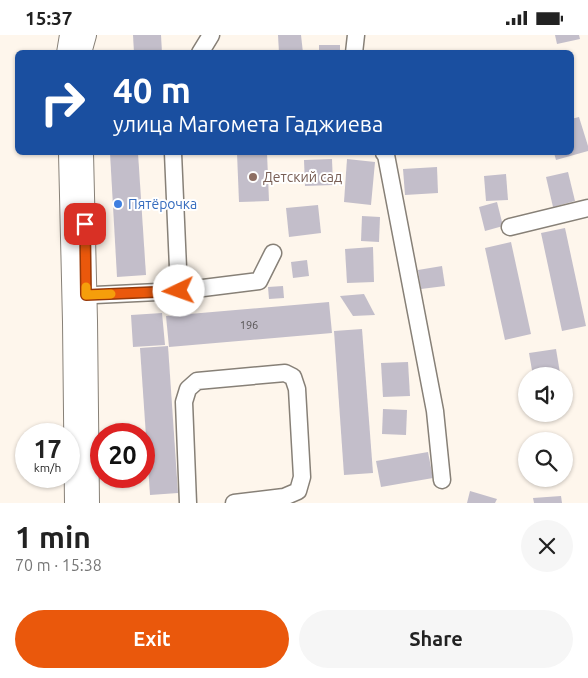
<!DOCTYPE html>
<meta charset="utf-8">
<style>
:root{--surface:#fff;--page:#f6f6f6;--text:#222;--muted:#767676;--accent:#ea580c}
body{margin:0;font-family:Ubuntu,sans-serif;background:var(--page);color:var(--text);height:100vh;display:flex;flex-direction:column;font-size:19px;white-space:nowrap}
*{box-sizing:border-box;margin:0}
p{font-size:16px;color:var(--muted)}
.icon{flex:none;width:28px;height:28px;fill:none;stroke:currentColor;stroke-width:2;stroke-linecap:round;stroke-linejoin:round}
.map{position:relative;height:468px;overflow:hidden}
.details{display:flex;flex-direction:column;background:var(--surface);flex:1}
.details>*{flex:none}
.banner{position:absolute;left:15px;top:15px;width:559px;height:105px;border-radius:8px;box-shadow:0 1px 4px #0004;background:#1a4fa0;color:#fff;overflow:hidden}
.tools{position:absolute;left:518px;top:332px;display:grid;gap:10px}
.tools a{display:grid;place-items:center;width:55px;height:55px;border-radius:50%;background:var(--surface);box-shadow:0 1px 4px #0004;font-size:25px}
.speed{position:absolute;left:15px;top:388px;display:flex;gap:10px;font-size:25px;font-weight:700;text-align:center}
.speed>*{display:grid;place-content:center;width:65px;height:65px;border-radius:50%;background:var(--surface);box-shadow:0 1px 4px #0004;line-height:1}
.speed small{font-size:12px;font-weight:400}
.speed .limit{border:8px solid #d22;background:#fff;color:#111}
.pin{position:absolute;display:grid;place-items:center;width:42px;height:42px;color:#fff;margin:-21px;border-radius:10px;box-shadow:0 2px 8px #0006}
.me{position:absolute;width:55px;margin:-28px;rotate:267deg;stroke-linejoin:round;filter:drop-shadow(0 0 4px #0008)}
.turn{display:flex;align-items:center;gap:18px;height:105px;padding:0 15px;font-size:22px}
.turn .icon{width:65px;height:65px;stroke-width:2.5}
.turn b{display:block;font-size:35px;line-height:42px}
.round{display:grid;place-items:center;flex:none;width:52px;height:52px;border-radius:26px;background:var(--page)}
.overview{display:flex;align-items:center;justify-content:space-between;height:85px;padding:0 15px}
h1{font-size:30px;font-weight:600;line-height:38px}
.primary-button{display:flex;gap:10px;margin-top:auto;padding:10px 15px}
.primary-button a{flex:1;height:58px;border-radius:30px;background:var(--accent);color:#fff;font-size:20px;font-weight:600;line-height:58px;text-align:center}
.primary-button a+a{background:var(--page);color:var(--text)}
.status{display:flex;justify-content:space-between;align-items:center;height:35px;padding:0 25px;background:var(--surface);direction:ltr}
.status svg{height:14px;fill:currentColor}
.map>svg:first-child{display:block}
.building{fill:#c3beca}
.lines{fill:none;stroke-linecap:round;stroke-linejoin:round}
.minor-casing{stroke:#878077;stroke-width:19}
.major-casing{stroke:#878077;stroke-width:22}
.minor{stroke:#fff;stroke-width:16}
.major{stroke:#fff;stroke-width:20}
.route-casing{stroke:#983908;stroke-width:12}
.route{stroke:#ea580c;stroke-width:9}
.slow{stroke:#f59e0b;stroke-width:9}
.education-dot{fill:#8d6e63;stroke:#fff;stroke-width:2}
.shop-dot{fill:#3f7fe0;stroke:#fff;stroke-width:2}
.labels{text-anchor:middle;stroke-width:4;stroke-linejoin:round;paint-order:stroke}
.number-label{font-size:11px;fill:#565353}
.education-label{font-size:14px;fill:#785e54;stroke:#fff;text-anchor:start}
.shop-label{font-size:14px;fill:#366cbe;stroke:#fff;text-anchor:start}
</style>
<div class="status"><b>15:37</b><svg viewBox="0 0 49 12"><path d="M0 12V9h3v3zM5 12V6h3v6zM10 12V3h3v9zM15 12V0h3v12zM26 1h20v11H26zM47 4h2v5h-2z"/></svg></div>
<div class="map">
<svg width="588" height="468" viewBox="0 0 588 468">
<rect width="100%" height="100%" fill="#fef6ec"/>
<g class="building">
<path d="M133 0H161L162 18H134Z"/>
<path d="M278 0H301L303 18H279Z"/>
<path d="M555 0H579L580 4 557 9Z"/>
<rect x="319" y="10" width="21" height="8"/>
<path d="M579 82 588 111V116L556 125 554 118H571V84Z"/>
<path d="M110 118H138L146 240 117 242Z"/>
<path d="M237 118H267L269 166 239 167Z"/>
<path d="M332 124 333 150 305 151 304 125Z"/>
<path d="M347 124 375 127 371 170 344 167Z"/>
<path d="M437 132 438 158 405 160 403 134Z"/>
<path d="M568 137 575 166 553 172 546 142Z"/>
<path d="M506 139 508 165 486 166 484 141Z"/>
<path d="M497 167 503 191 485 196 479 172Z"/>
<path d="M318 170 321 198 289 202 286 173Z"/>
<path d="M362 181 380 182 379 207 361 206Z"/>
<path d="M565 193 586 291 562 296 541 198Z"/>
<path d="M511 207 531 299 505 305 485 213Z"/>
<path d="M373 212 374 247 347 248 345 214Z"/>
<path d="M307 225 309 241 293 243 291 227Z"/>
<path d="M442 231 445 251 421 254 418 235Z"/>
<path d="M283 251 284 263 269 264 268 252Z"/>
<path d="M364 259 375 280 353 281 340 261Z"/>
<path d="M329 267 332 298 169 312 166 281Z"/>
<path d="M162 278 165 310 133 312 131 280Z"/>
<path d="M362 294 373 438 344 440 334 296Z"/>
<path d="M168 311 178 458 150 460 140 313Z"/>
<path d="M556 314 560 338 533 341 529 318Z"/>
<path d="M408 327 410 361 383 362 381 328Z"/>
<path d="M383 374 407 375 406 400 382 399Z"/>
<path d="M428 417 433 443 381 452 376 426Z"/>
<path d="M470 456 497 464 495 468H467Z"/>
<path d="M561 461 562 468H534L533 463Z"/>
</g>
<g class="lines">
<g class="minor-casing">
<g id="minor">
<path d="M200 18 211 0"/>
<path d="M354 18 356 0"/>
<path d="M384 118 386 120 435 376 442 445"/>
<path d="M510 192 588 173"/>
<path d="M179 256 259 246 273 218"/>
<path d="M74 261 179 256 173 118"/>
<path d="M188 468 184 367 188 354 197 346 285 338 293 342 297 354 302 442 298 456 284 462 234 468"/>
</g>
</g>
<g class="major-casing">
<g id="major">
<path d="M67 18 70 0"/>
<path d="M81 18 86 0"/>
<path d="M69 118 73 287 75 468"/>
<path d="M83 118 87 286 89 468"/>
</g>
</g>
<use href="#minor" class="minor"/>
<use href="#major" class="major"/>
</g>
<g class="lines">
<g class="route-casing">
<path id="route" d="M85 189 86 260 179 256"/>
</g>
<use href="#route" class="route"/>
<path class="slow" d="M86 252V260L111 259"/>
</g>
<circle class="education-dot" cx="253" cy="142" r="5"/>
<circle class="shop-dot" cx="118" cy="169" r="5"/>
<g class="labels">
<g class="number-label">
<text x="249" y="294">196</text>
</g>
<g class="education-label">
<text x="263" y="147">Детский сад</text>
</g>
<g class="shop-label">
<text x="128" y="174">Пятёрочка</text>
</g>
</g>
</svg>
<div class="tools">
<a><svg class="icon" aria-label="sound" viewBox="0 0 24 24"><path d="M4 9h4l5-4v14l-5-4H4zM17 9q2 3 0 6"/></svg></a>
<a><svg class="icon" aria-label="search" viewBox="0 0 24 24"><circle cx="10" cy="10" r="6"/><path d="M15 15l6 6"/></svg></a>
</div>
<div class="speed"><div>17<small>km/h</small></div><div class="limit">20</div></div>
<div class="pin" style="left:85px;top:189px;background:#d93025"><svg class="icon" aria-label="arrive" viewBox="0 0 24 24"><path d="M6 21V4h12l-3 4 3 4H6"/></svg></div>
<svg class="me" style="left:179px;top:256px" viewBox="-20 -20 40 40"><circle r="19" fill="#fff"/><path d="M0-13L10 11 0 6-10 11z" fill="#ea580c"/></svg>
<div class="banner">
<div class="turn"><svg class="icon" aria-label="right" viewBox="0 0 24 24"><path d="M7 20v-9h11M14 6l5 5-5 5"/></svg><div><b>40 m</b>улица Магомета Гаджиева</div></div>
</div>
</div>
<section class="details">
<div class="overview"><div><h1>1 min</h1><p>70 m · 15:38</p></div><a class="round"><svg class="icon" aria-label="close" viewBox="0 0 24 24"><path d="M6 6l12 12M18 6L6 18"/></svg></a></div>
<div class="primary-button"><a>Exit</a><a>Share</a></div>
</section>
